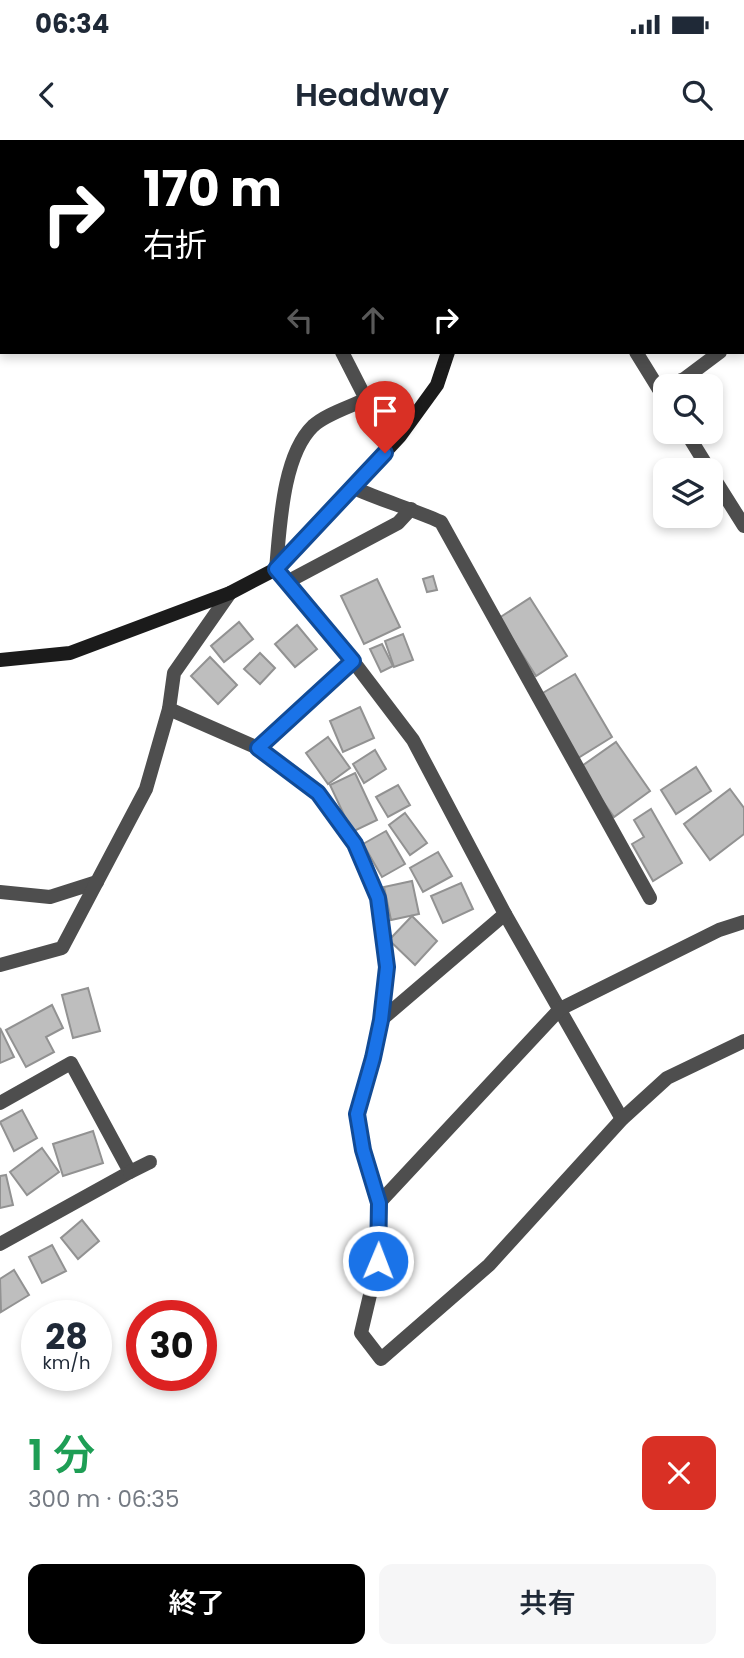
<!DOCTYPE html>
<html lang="ja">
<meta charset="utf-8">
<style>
:root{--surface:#fff;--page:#f6f6f7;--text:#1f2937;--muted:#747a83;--accent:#000}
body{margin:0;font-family:Poppins,"Noto Sans JP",sans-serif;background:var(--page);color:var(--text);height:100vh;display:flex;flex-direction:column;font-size:26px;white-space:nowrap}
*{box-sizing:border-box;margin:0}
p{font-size:23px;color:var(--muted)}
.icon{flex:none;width:38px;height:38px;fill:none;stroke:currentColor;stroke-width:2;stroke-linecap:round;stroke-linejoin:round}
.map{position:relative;height:1273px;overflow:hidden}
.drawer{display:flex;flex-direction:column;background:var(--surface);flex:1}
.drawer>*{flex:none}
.top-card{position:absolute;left:0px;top:0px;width:746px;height:214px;box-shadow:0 4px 10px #0003;background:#000;color:#fff;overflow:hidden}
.fabs{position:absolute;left:653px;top:234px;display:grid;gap:14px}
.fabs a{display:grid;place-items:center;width:70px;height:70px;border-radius:14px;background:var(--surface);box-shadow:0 4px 10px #0003;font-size:35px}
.speed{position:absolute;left:21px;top:1160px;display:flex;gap:14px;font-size:35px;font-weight:700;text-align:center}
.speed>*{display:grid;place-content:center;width:91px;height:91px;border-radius:50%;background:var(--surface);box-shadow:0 4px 10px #0003;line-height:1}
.speed small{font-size:18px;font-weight:400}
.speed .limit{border:10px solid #d22;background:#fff;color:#111}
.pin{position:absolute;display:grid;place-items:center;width:60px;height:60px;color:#fff;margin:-72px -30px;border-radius:50% 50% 50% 0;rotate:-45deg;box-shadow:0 0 7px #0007}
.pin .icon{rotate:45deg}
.me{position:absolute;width:77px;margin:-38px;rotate:1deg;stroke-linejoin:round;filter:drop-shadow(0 0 5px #0008)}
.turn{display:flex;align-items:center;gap:24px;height:147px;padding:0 28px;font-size:32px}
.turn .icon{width:91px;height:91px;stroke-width:2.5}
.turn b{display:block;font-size:49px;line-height:60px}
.lanes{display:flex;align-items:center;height:66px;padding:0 28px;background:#0003;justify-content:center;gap:35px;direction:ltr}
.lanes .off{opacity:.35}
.round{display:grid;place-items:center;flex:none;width:74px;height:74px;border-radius:14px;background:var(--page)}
.head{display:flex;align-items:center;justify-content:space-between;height:119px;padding:0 28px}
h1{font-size:42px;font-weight:600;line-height:52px;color:#1e9e55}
.primary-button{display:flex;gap:14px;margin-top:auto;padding:14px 28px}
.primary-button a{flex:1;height:80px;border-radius:14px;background:var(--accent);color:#fff;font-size:28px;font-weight:600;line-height:80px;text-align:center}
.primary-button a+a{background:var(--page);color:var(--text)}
.status{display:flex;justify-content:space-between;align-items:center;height:49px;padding:0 35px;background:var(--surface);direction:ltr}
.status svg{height:19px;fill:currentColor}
header{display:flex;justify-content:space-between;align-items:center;height:91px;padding:0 28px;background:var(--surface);font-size:32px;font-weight:600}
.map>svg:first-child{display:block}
.building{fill:#bebebe;stroke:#929292;stroke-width:2}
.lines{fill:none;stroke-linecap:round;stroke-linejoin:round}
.street{stroke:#4e4e4e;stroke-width:14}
.secondary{stroke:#1b1b1b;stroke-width:14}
.route-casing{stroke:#114b97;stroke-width:18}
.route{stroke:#1a73e8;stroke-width:12}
</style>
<div class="status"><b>06:34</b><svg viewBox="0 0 49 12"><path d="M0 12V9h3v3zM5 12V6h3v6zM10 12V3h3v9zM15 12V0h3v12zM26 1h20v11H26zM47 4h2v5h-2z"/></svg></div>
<header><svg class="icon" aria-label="back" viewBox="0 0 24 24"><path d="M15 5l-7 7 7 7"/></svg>Headway<svg class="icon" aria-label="search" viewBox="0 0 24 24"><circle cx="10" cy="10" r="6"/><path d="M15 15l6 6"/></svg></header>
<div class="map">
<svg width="744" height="1273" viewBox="0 0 744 1273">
<rect width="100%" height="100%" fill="#fff"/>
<g class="building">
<path d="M433 436 437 450 427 452 423 439Z"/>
<path d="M377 439 400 487 364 504 341 456Z"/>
<path d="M530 458 567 516 536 536 499 478Z"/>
<path d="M239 482 253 499 224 522 211 506Z"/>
<path d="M297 485 317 509 295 527 275 504Z"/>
<path d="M403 494 413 520 394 527 385 501Z"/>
<path d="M382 504 393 526 381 532 370 509Z"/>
<path d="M260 513 275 528 260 544 244 529Z"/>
<path d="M210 517 237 545 218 564 191 536Z"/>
<path d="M575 534 612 597 578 618 541 554Z"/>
<path d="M360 567 374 598 343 612 330 581Z"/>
<path d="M328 597 350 628 328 644 306 613Z"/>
<path d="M616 602 650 651 614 677 579 628Z"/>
<path d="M375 610 386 629 364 643 353 624Z"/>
<path d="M696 627 711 651 676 674 661 650Z"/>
<path d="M355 633 377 680 352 692 330 645Z"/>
<path d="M398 645 410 665 388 677 376 657Z"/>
<path d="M730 649 744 668V694L710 720 684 684Z"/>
<path d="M651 669 682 723 653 741 632 704 644 697 634 680Z"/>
<path d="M405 673 427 703 410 715 389 685Z"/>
<path d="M386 691 405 724 382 737 363 704Z"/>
<path d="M438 712 452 736 423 752 410 728Z"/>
<path d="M412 741 419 774 391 780 384 747Z"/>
<path d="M461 743 473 769 443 783 431 756Z"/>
<path d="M412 776 437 801 415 825 389 800Z"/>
<path d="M88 848 100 891 73 898 62 855Z"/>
<path d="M52 865 63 888 46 897 54 912 26 927 6 890Z"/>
<path d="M0 888 14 917 0 923Z"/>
<path d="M22 970 37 998 14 1011 0 982Z"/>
<path d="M93 991 103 1023 63 1036 53 1004Z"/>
<path d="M42 1008 59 1032 27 1055 10 1032Z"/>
<path d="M6 1035 13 1065 0 1068V1036Z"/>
<path d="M82 1080 99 1101 78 1119 61 1098Z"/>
<path d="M52 1105 66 1131 42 1143 29 1117Z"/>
<path d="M14 1130 29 1155 1 1172 0 1139Z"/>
</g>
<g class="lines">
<g class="street">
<path d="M27 0 28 2"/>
<path d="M505 0 506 2"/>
<path d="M648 0 649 2"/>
<path d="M207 2 209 0"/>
<path d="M444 2 446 0"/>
<path d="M342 212 366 259C350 267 326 274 313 286 282 316 280 388 276 429L353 521 413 600 505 774 622 979"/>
<path d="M636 212 665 259"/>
<path d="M659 249 684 239 720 212"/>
<path d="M686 292 710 331"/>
<path d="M710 332 744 386"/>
<path d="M354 348C383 361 412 369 441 382L650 758"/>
<path d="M287 442 398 383 411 369"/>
<path d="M169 569 258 608 318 654 355 704 378 758 387 827 381 880 373 918 357 974 363 1010 379 1063 378 1121 361 1193 381 1219 489 1125 622 979 667 938 744 901"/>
<path d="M258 608 353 521"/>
<path d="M0 752 50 757 97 742"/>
<path d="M0 825 62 808 146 649 169 569 174 533 230 453"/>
<path d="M381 880 505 774"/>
<path d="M0 963 71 923 130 1032 0 1104"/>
<path d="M130 1032 150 1022"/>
<path d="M379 1063 560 869 719 790 744 782"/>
</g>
<g class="secondary">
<path d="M347 0 348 2"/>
<path d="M0 520 70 513 230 453 276 429 400 296 437 245 448 212"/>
</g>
</g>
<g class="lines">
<g class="route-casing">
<path id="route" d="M378 1121 379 1063 363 1010 357 974 373 918 381 880 387 827 378 758 355 704 318 653 258 608 353 521 276 429 385 313"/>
</g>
<use href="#route" class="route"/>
</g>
</svg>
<div class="fabs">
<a><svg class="icon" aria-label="search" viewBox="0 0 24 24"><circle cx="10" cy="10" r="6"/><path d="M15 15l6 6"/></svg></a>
<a><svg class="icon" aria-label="layers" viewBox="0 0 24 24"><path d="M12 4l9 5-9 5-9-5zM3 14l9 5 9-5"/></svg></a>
</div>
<div class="speed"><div>28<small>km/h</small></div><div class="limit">30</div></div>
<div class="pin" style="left:385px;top:313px;background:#d93025"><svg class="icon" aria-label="arrive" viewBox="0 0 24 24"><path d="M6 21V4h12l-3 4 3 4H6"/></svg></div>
<svg class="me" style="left:378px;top:1121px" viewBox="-20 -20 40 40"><circle r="17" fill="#1a73e8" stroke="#fff" stroke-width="3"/><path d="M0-11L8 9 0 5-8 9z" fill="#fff"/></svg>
<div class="top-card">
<div class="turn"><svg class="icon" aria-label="right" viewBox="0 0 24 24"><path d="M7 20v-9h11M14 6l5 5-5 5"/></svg><div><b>170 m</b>右折</div></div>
<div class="lanes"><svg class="icon off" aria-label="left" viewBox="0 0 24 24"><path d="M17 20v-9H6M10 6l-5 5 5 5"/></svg><svg class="icon off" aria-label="ahead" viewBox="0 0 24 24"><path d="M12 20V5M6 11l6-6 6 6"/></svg><svg class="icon" aria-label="right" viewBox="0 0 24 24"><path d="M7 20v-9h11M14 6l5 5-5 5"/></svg></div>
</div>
</div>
<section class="drawer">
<div class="head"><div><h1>1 分</h1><p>300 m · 06:35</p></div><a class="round" style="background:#d93025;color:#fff"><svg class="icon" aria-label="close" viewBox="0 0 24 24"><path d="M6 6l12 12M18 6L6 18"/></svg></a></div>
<div class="primary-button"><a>終了</a><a>共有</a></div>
</section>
